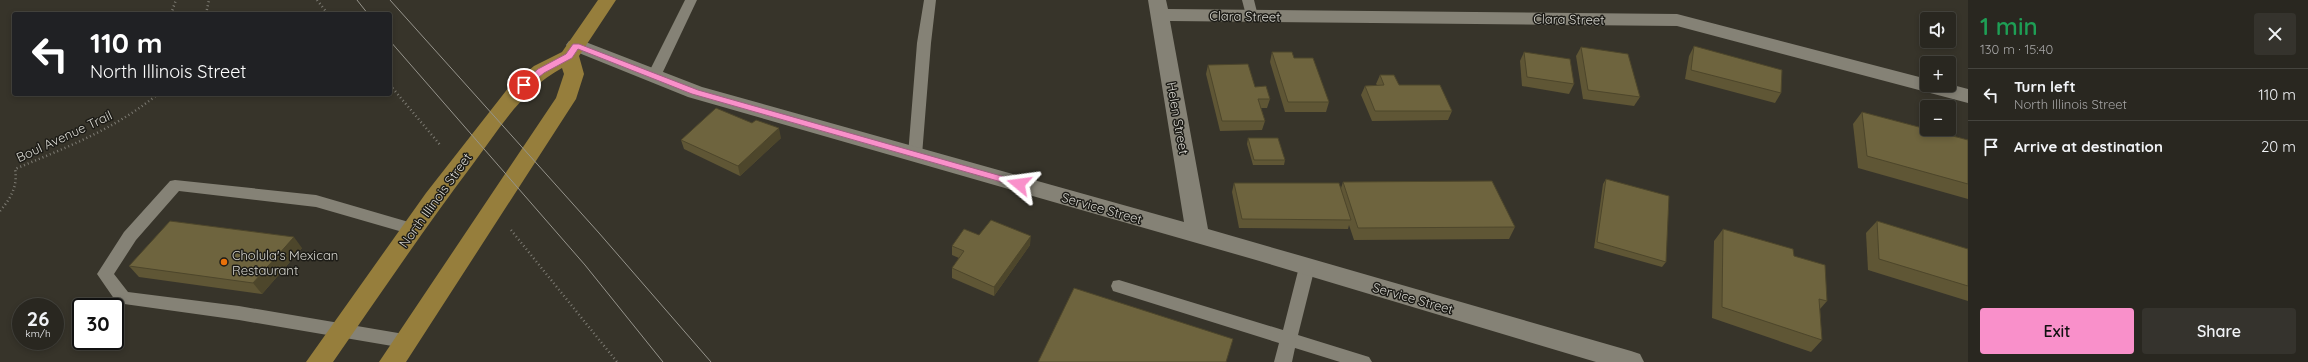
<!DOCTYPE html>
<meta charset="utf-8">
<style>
:root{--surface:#292720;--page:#35332d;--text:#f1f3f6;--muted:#a5a5a5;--line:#45443e;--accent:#f990ca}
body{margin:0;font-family:Quicksand,sans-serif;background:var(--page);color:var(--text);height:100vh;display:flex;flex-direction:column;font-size:15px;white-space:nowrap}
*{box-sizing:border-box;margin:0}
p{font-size:13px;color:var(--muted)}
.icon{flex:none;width:22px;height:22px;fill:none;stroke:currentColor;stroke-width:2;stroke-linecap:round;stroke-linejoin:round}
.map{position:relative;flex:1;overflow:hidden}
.side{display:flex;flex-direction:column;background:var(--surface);width:340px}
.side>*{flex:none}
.banner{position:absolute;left:12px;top:12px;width:380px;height:84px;border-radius:4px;box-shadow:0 2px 6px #0003,0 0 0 1px var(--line);background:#202124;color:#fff;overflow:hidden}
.tools{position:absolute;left:1920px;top:12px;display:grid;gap:8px}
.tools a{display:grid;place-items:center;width:36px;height:36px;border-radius:4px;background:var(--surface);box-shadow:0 2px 6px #0003,0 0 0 1px var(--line);font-size:20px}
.speed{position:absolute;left:12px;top:298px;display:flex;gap:8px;font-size:20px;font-weight:700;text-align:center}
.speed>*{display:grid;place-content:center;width:52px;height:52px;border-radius:50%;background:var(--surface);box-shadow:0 2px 6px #0003,0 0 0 1px var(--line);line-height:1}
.speed small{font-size:10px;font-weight:400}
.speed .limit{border:2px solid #111;border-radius:6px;background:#fff;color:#111}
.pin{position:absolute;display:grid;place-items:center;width:34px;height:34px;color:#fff;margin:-17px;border:2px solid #fff;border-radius:50%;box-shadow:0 1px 4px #0007}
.me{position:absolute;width:44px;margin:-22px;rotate:286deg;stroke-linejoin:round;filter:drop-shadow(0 0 3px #0008)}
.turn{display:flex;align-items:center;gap:14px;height:84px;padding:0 12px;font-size:18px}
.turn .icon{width:52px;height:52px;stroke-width:2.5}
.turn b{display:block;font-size:28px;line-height:34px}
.round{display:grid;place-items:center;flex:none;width:42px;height:42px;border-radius:4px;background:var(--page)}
.summary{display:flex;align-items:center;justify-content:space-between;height:68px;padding:0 12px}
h1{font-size:24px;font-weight:600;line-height:30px;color:#1e9e55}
.primary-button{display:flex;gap:8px;margin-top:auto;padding:8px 12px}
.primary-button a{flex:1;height:46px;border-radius:4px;background:var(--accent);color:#111;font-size:16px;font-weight:600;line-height:46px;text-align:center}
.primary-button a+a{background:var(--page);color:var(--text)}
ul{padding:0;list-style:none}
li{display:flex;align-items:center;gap:12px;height:52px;padding:0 12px;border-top:1px solid var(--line)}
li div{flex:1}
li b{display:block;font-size:15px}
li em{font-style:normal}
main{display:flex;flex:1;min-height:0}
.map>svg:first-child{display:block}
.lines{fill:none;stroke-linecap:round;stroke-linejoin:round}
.path{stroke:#7e7c74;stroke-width:2.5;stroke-dasharray:1 3;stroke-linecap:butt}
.service{fill:#858276;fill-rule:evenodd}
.minor{fill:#858276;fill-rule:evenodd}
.primary{fill:#967e3c;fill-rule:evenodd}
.tram{stroke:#96948c;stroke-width:1}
.wall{fill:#5f5635}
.shaded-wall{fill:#4d462b}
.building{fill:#6e643e;stroke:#4d462b}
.route{fill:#f990ca;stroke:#a25e83}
.food-dot{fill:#e8710a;stroke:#1d1c17;stroke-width:1.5}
.labels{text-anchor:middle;stroke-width:3;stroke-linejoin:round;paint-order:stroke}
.street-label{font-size:13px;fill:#d8d7d0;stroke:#1d1c17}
.poi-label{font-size:13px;fill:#d8d7d0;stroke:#1d1c17;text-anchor:start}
</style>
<main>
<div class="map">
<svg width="1968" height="362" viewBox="0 0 1968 362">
<rect width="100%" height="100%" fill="#37342a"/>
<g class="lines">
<g class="path">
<path d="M317 0 328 14"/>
<path d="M171 14 176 0"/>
<path d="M206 14 209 0"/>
<path d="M390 85 441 146"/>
<path d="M0 211C11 198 18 186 15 169 65 148 115 129 158 94"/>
<path d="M511 230 617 362"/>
</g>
<g class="service">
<path d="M685 0H697L661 76 659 79H649L647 76Z"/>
<path d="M924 0H936L931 43 922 155 920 159H910L908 155 917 43Z"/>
<path d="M1242 0H1254L1258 16 1257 19H1247Z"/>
<path d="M175 180 316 195 419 225 421 229 419 233 413 235 316 207 179 191 136 240 114 274 128 292 239 306 404 334 410 336 413 341 410 346 404 348 239 320 117 303 97 274 124 232 170 181Z"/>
<path d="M1307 261 1313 263 1315 267 1298 335 1369 357 1372 362H1340L1295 348 1292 362H1274L1279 343 1113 291 1111 286 1113 281 1119 280 1283 330 1299 267 1301 263Z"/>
</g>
<path class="minor" d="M1148 0H1166L1168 9 1677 14 1927 79V85L1949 84 1968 89V103L1677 26 1170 21 1208 229 1631 351 1640 354 1644 362H1596L1256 260 688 97 569 49 566 45 569 41 576 39 583 41 702 87 1184 222Z"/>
<path class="primary" d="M598 0H616L579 56 584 74 576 99 406 362H379L556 98 564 74 562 68C523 89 499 129 473 164 424 229 379 296 333 362H306L426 193 509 87 534 66 562 52Z"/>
<g class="tram">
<path d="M357 0 368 14"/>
<path d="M390 0 599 233 711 362"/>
<path d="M390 41 585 265 663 362"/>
</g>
</g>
<g class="wall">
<path d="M1694 46 1781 93 1775 103 1685 79 1689 56Z"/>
<path d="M1581 47 1640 97 1634 106 1583 99 1576 56Z"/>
<path d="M1272 52 1294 58 1329 102 1326 112H1285L1270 62Z"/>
<path d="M1524 52 1574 84 1569 94 1522 86 1520 61Z"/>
<path d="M1208 65 1255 87 1270 99 1267 108H1261L1265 121 1262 130 1220 131 1206 74Z"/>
<path d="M1380 75 1452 111 1448 120 1372 121 1361 95 1365 86 1377 85 1376 84Z"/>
<path d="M1862 112 1968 140V199L1858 168 1853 124Z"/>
<path d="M781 138 740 176 684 149 681 140Z"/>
<path d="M1248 138 1285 160 1284 165H1253L1247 144Z"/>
<path d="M1606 179 1666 262 1662 267 1594 248 1603 184Z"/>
<path d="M1343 182 1515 227 1509 239 1354 240 1349 225 1348 229 1239 228 1232 192 1234 183 1341 188Z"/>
<path d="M1877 221 1968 249V301L1868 270 1866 233Z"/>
<path d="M1723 229 1794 256 1827 301 1820 309 1822 340 1811 352 1712 318 1714 241Z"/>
<path d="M979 235 1030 245 994 296 952 278V268L959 258 952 255V246Z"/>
<path d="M302 248 262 294 139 277 129 266Z"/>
</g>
<g class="shaded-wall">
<path d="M779 128 781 138 740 176 738 166Z"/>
<path d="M1031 236 1030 245 994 296V287Z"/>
<path d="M294 237 302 248 262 294 253 283Z"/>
</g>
<g class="building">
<path d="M1694 46 1782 70 1781 93 1691 70Z"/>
<path d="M1581 47 1628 54 1640 97 1588 90Z"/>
<path d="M1272 52H1292L1294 58H1313L1329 102H1288Z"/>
<path d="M1524 52 1570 59 1574 84 1527 77Z"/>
<path d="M1248 64 1255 87 1266 86 1270 99H1258L1265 121H1222L1208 65Z"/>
<path d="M1380 75H1394L1399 85H1440L1452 111H1375L1365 86 1384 85Z"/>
<path d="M716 108 752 123 756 120 779 128 738 166 681 140Z"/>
<path d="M1862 112 1968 140V184L1867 156Z"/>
<path d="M1248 138H1278L1285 160H1254Z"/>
<path d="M1606 179 1669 196 1666 262 1597 242Z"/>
<path d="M1492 181 1515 227 1358 228 1343 182Z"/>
<path d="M1234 183H1339L1351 220 1242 219Z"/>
<path d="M991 220 1031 236 994 287 952 268 964 251 952 246 964 229 979 235Z"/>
<path d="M170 221 294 237 253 283 129 266Z"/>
<path d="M1877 221 1968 249V286L1879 259Z"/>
<path d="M1723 229 1793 249 1794 256 1825 265 1827 301 1819 299 1822 340 1722 307Z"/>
<path d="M1074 288 1233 339 1226 362H1038Z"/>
</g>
<path class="route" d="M573 44H579L698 90 1019 181 1024 184 1019 187 692 94 578 49 572 58 544 73 527 87H522V83L538 69 566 54Z"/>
<circle class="food-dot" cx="224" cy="262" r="4"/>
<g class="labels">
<g class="street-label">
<text transform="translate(1245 16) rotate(1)" y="5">Clara Street</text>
<text transform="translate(1569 19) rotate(1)" y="5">Clara Street</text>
<text transform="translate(1178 118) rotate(80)" y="5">Helen Street</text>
<text transform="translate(64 136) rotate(-25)" y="5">Boul Avenue Trail</text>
<text transform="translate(435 200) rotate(-54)" y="5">North Illinois Street</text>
<text transform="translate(1102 208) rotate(16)" y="5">Service Street</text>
<text transform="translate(1413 298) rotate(16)" y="5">Service Street</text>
</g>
<g class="poi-label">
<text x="232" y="260">Cholula's Mexican<tspan x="232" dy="15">Restaurant</tspan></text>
</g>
</g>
</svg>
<div class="tools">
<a><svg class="icon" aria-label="sound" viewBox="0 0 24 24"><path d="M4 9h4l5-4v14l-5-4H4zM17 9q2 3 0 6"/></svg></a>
<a>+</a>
<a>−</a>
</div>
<div class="speed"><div>26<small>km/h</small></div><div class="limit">30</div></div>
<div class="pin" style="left:524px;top:85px;background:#d93025"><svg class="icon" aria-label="arrive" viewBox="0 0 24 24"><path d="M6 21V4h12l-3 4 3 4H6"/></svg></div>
<svg class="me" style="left:1019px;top:184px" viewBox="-20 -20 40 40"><path d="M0-17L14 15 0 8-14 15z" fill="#f990ca" stroke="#fff" stroke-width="4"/></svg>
<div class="banner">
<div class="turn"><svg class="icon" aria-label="left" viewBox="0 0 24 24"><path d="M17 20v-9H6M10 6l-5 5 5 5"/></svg><div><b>110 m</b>North Illinois Street</div></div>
</div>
</div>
<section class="side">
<div class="summary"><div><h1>1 min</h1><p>130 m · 15:40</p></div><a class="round"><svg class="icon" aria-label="close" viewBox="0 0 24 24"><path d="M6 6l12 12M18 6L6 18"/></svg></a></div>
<ul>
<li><svg class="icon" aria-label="left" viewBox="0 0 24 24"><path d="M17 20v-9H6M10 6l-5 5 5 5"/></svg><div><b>Turn left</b><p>North Illinois Street</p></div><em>110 m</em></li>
<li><svg class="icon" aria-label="arrive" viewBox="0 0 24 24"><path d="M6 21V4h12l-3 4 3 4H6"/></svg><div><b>Arrive at destination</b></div><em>20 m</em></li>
</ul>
<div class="primary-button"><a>Exit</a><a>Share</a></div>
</section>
</main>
